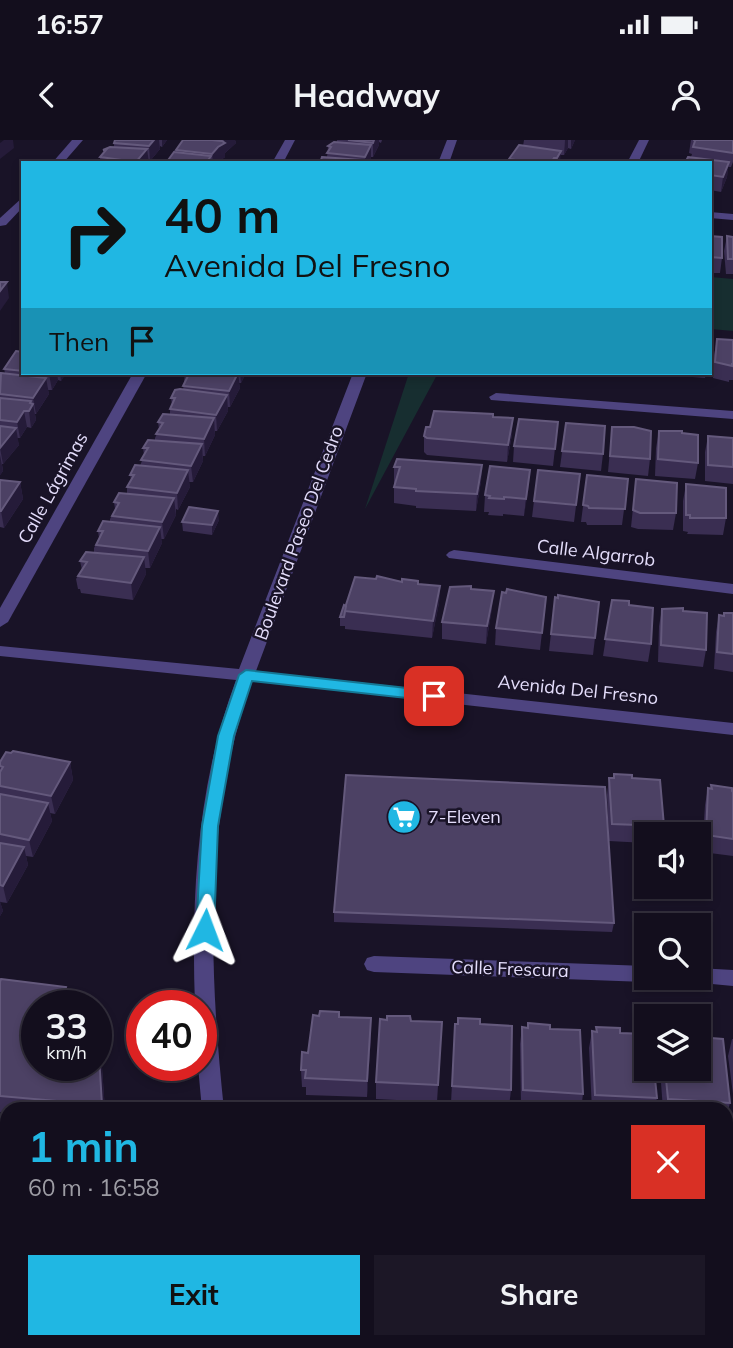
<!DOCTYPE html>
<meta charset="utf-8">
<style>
:root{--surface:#130e1d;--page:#1c1726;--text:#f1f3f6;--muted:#9d9ca4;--line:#322e3b;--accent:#20b7e3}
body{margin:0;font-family:Mulish,sans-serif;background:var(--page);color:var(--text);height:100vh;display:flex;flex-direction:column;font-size:26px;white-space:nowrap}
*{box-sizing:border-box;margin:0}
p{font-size:23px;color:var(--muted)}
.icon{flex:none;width:38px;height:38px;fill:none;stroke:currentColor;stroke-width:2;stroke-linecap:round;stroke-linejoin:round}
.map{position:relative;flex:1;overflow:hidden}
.details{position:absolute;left:0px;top:962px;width:733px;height:247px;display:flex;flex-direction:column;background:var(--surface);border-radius:21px 21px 0 0;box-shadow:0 4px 10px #0003,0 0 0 2px var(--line)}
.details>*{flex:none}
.hud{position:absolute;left:21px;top:21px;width:691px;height:214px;border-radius:0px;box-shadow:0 4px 10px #0003,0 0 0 2px var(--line);background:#20b7e3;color:#111;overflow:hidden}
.controls{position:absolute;left:634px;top:682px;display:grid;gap:14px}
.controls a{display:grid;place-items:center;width:77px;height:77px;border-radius:0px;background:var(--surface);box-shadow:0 4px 10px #0003,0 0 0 2px var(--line);font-size:35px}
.speed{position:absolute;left:21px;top:850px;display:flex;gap:14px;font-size:35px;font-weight:700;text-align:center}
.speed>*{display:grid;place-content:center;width:91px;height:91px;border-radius:50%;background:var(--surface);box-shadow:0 4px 10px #0003,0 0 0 2px var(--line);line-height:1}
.speed small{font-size:18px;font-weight:400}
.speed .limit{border:10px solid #d22;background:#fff;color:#111}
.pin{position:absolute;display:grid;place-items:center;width:60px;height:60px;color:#fff;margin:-30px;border-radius:14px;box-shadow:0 4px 10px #0006}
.me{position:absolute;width:77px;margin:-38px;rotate:3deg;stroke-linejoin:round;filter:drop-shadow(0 0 5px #0008)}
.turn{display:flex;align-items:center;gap:24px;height:147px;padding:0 28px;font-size:32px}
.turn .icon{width:91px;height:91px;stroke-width:2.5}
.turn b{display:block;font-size:49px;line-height:60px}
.then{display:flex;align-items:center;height:66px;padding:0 28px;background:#0003;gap:14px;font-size:26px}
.round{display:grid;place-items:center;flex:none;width:74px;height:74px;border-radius:0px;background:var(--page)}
.summary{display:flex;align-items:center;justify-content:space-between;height:119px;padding:0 28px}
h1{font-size:42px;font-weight:700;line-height:52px;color:var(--accent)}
.action{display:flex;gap:14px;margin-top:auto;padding:14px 28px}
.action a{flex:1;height:80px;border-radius:0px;background:var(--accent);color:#111;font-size:28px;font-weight:700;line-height:80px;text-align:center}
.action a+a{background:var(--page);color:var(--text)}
.status{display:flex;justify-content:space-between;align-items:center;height:49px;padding:0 35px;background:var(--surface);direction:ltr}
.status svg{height:19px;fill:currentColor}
header{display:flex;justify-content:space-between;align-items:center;height:91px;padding:0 28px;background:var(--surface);font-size:32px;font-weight:700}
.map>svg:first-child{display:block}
.green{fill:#172e30}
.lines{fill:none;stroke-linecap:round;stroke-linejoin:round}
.path{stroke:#3fa5ac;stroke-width:5;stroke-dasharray:4.5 6;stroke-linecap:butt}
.minor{fill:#4e4480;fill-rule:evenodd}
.wall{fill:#3a2e52}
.shaded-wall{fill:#251b39}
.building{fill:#4c4164;stroke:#64597c;stroke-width:2}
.route{fill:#20b7e3;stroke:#157794;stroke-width:2}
.labels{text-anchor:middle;stroke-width:5;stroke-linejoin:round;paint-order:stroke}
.street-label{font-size:18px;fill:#e4ddfb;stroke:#191327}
.poi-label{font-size:18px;fill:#e4ddfb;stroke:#191327;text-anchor:start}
</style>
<div class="status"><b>16:57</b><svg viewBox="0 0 49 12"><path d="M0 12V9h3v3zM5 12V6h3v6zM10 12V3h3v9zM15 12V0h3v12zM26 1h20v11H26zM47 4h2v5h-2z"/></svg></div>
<header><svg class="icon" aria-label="back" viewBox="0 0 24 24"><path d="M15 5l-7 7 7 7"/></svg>Headway<svg class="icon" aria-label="person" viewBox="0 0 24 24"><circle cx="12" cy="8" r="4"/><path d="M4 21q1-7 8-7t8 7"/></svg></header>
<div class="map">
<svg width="733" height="1208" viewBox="0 0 733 1208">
<rect width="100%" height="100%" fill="#191327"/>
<g class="green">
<path d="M711 137 733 139V191L711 189Z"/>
<path d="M409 233H438L365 369Z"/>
<path d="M0 1082 7 1083V1202H163L164 1208H0Z"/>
</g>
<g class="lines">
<g class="path">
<path d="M0 1162H7"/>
<path d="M102 1202 107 1208"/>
</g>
<g class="minor">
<path d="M72 0H83L63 23H52Z"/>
<path d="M285 0H295L283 23H272Z"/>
<path d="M447 0H457L449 23H438Z"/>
<path d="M639 0H649L638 23H627Z"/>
<path d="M23 57V67L6 85 0 86V78Z"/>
<path d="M710 72 733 74V80L710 78Z"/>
<path d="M133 233H147L8 482 0 487V468Z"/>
<path d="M353 233H367L256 531 733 583V595L252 541C203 678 209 827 224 970H202L198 926H201V866H195C191 756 197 644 236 540L0 516V506L239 529Z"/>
<path d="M496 253 733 271V279L491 260 489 257Z"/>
<path d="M454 410 733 444V454L449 418 446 415 449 412Z"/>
<path d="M374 816 646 826V838H654L646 842 374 832 367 830 364 824 367 818Z"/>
<path d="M698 828 733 830V846L691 842 689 838H698Z"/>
<path d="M0 1020 7 1021V1041L0 1040Z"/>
<rect x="222" y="1202" width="24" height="6"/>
</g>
</g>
<g class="wall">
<path d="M115 0H167L162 7 160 6V9L150 21H148L149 23H96L100 20V17L104 13 103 10 114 7V3Z"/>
<path d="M183 0H235L236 3 225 13V17L217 23H166L176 12V10Z"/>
<path d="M337 0H382L381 3 379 2V5L373 17H371L370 23H320L327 17 328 6 337 3Z"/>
<path d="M524 0H575L571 9 568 8 564 15H560V23H509V19L523 6Z"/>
<path d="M691 0H733V22L731 27H728L727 37 721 52 710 50V23L691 17 692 14 689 13Z"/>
<path d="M710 96 722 118 720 133H710Z"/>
<path d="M727 96 733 97V134H726L724 111Z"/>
<path d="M717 199 733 200V240H729V242L713 238 714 215Z"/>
<path d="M23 203V233H66L61 241 58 240 52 250H48L49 254 36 274H35L36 280 31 288 27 287 20 298H17L19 305 3 324H2L3 331 0 335V234L5 233 4 229 21 211 20 207Z"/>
<path d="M185 233H246L241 243H239L240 248 230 267H228V271L217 291H215V295L205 316H203V321L193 342H189L190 347 178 370 176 369V375L164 399H161L162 403 150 428H145L146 434 133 460 81 453 80 449H78L76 439 82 430 80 421 94 412V408L99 398 98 391 110 382V379L115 369 114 362 127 354V347L131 340 130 335 140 326 144 315 143 308 155 300V298L159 289 158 282 170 275V269L172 265 171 258 183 250Z"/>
<path d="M669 233H706L705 238 668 235Z"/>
<path d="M493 277 512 294 507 322 427 315 424 312V296L430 287Z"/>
<path d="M558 282 553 326 513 322 514 306Z"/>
<path d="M566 283 603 314 601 331 560 327Z"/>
<path d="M612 287 650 319 648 336 608 332Z"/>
<path d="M659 291 682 293 698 323 695 339 655 336 656 308Z"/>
<path d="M708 296 733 298V344L705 341V312Z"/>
<path d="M482 325 481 341 476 371 416 368V366L394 363V327Z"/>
<path d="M530 330 524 376 503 374V376L488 375 489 372H484L485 355Z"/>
<path d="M580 334 574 382 532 377 534 361Z"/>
<path d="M587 335 628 339 622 385H587L586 382H581Z"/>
<path d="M636 339 676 373 673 390 638 389 631 387Z"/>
<path d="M0 340 20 342 23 359 4 388 0 387Z"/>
<path d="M686 344 726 378 723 395 687 394 688 392 683 391V361Z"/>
<path d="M219 380 212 395 183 391 182 382Z"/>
<path d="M418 441V444L440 446 439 463 432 498 345 489V486H340V477L346 466 402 442Z"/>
<path d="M471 449 492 468 486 504 442 499V482Z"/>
<path d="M546 457 540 510 495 505 496 488Z"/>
<path d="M555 457 595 498 593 515 549 511Z"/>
<path d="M612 460 629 465 651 504 648 522 603 516Z"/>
<path d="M662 469 683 471 706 510 703 527 658 522 659 486Z"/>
<path d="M733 473V532L714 529 716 492 719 475 723 476Z"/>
<path d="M11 613 70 622 73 640 55 674 50 673 52 681 33 717 26 716 28 725 7 763 0 762 3 771 0 776V622Z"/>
<path d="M614 634 664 686 663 695H646V703L609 701 607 655 609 638H613Z"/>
<path d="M711 645 733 652V716L702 712 705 665 708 648H710Z"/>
<path d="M334 772 614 783 612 792 334 782Z"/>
<path d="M0 842 37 926 100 899 105 970H7V973L0 972Z"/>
<path d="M319 876 371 878V895L367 957 306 955V947H302L301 930 308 913Z"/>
<path d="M387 880 442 882 437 962 376 959V942Z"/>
<path d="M528 883 583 954 581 970 521 967 520 904 522 887 527 888Z"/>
<path d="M455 884 511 950 509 967 451 963Z"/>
<path d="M596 887 620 893 657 958 654 970H592L589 908 592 891H596Z"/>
<path d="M732 899H733V954L728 916Z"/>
<path d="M660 929H698L730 963 726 977V970H663Z"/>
<rect x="726" y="1069" width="7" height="92"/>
</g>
<g class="shaded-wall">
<path d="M4 0H13L14 8 0 19V3Z"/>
<path d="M154 0H159L160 9 150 21 149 6Z"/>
<path d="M162 0H167L162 7Z"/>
<path d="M224 0H235L236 3 225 13V17L217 23H213L212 14 218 7 224 3Z"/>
<path d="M374 0H379V5L373 17V3Z"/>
<path d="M565 0H568V8L564 15Z"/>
<path d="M571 0H575L571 9Z"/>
<path d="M371 5V20L370 23H365V17Z"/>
<path d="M147 9 149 23H136V22Z"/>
<path d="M561 11 560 23H556L557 18Z"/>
<path d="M729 22 727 37 721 52 723 37Z"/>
<path d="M7 142 9 158 0 171V151Z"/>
<path d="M50 233H57L58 240 52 250 49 234Z"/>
<path d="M60 233H66L61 241Z"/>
<path d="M238 233 240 248 230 267 229 251Z"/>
<path d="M240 233H246L241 243Z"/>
<path d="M46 238 49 254 36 274 33 258Z"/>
<path d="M227 255 228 271 217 291 216 275Z"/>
<path d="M31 261 32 266 33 264 36 280 31 288 29 271Z"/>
<path d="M24 271 27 287 20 298 17 282Z"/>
<path d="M214 278 215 295 205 316 204 299Z"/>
<path d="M513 278 512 294 507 322 508 305Z"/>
<path d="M16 288 19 305 3 324 0 308Z"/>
<path d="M202 304 203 321 193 342 191 326Z"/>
<path d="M0 315 3 331 0 335Z"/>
<path d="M482 325 481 341 476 371 477 354Z"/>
<path d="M188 330 190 347 178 370 177 353Z"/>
<path d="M530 330 529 346 524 376 526 359Z"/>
<path d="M20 342 23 359 4 388 1 371Z"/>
<path d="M174 358 176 375 164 399 162 382Z"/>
<path d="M218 371 219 380 212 395V385Z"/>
<path d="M160 387 162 403 150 428 148 411Z"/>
<path d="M144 417 146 434 133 460 131 443Z"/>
<path d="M440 446 439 463 432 498 433 481Z"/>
<path d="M494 451 492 468 486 504 487 486Z"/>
<path d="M70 622 73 640 55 674 51 656Z"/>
<path d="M48 663 52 681 33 717 29 700Z"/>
<path d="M24 707 28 725 7 763 3 746Z"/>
<path d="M0 761 3 771 0 776Z"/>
<path d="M66 847 70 864 69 866H60Z"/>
<path d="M371 878V895L367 957V941Z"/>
<path d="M97 882 100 899 105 970H103L102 965Z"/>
</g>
<g class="building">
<path d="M115 0H154L149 6 114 3Z"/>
<path d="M183 0H212L222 1 225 3 218 7 212 14 176 10Z"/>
<path d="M348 0H374L373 3Z"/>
<path d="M694 0H733V13L693 7 695 1Z"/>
<path d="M334 2 371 5 365 17 327 13 331 7 328 6Z"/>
<path d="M519 5 561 11 557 18H554L551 23H535L509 19Z"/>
<path d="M110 7 147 9 136 22 100 17 106 10H103Z"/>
<path d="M174 12 211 16 206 23H166Z"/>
<path d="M322 17 363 20 361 23H320Z"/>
<path d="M688 17 729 22 723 37 710 35V23H685Z"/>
<path d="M98 20 123 23H96Z"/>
<path d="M710 96 722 97V118L710 117Z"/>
<path d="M727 96 733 97V119H728Z"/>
<path d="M0 142H7L0 151Z"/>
<path d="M717 199 733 200V224H732V226L715 222Z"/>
<path d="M16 211 23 212V231L4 229Z"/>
<path d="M1 233 46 238 33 258 0 254Z"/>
<path d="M185 233H238L229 251 183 246 188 236 184 235Z"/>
<path d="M180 249 227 255 216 275 170 269 175 258H171L175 250Z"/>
<path d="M0 258 31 261 30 263 33 264 29 271H24L17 282 0 280Z"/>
<path d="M434 271 493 274V277L513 278 508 305 427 298 424 296 426 287H430Z"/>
<path d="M163 274 214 278 204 299 156 294 163 283 158 282Z"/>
<path d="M519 279 558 282 555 309 514 306Z"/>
<path d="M566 283 605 286 603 314 562 311Z"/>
<path d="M0 286 16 288 0 308Z"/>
<path d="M612 287H634L651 291 650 319 610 316Z"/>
<path d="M659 291H682V293L698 295V323L658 319Z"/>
<path d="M708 296 733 298V327L708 325Z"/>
<path d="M148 300 202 304 191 326 141 320 148 308H143Z"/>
<path d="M397 319 482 325 477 354 416 351V349L394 347 400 327H394Z"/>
<path d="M135 325 188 330 177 353 127 347 134 335H130Z"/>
<path d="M490 326 530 330 526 359 504 357V359L489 358 490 356 485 355Z"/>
<path d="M538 330 580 334 576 365 534 361Z"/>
<path d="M587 335 628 339 625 369 589 368 588 366 583 365Z"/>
<path d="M636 339 677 343 676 373H640L633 370Z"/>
<path d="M0 340 20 342 1 371H0Z"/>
<path d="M686 344 726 348V378H690V375H686Z"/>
<path d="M119 353 174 358 162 382 112 376 119 363 114 362Z"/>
<path d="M189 367 218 371 212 385 182 382Z"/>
<path d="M103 381 160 387 148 411 96 405 103 391H98Z"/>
<path d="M86 412 144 417 131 443 78 436 87 422 80 421Z"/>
<path d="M377 436 402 442V439L418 441V444L440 446 433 481 344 471 355 437 376 439Z"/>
<path d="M471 446V449L494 451 487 486 442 482 450 447Z"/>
<path d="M507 449 546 457 542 493 496 488 502 452 506 453Z"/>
<path d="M558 455 599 462 595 498 551 494 555 457 558 458Z"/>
<path d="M612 460 629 461V465L653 468 651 504 605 499Z"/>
<path d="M344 465 346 466 344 477H340Z"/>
<path d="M683 468V471L707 473 706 510 661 505 662 469Z"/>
<path d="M724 473H733V514L717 512 719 475 724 476Z"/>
<path d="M13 611 70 622 51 656 0 646V632L3 627 0 626V622L6 612 11 613Z"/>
<path d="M614 634 632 635V638L660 640 664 686 612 684 609 638H614Z"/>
<path d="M346 635 605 647 614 783 334 772Z"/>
<path d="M711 645 732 648V651L733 652V699L706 695 708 648 712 649Z"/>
<path d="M0 654 48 663 29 700 0 694Z"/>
<path d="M0 703 24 707 3 746 0 745Z"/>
<path d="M1 839 66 847 60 866H37V926H96L97 882 102 965 0 956V842Z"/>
<path d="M67 858H71L69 866H64Z"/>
<path d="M320 871 339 872V877L371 878 367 941 305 938 306 930H301L302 912 308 913 313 875 319 876Z"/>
<path d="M387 876H410L411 881 442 882 438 945 376 942 380 879 387 880Z"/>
<path d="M458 878 480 879V884L512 886 511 950 452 946 455 884H458Z"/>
<path d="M528 883 550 885V889L580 890 583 954 523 950 522 887 528 888Z"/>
<path d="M596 887 620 888V893L646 894V929H654L657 958 595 955 592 891 597 892Z"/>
<path d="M698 897 723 899 730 963 668 959 665 929H698Z"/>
<rect x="726" y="1069" width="7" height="76"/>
</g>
<path class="route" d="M246 530 434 551 441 556 434 561 252 541 234 596 218 686 214 790 211 795H198L196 790 202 686 218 596 239 535Z"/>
<defs>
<g id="supermarket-disc" transform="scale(1.75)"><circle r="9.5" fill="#20b7e3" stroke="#191327"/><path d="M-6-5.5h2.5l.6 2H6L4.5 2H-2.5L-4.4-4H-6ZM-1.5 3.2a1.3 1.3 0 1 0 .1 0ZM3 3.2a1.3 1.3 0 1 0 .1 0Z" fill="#fff"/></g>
</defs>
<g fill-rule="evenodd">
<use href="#supermarket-disc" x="404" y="677"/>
</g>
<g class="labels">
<g class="street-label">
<text transform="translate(53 348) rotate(-61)" y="6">Calle Lágrimas</text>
<text transform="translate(299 393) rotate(-70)" y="6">Boulevard Paseo Del Cedro</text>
<text transform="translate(596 413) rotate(7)" y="6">Calle Algarrob</text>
<text transform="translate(578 550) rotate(6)" y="6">Avenida Del Fresno</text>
<text transform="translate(510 829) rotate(2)" y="6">Calle Frescura</text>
</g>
<g class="poi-label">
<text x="428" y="683">7-Eleven</text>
</g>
</g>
</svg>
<div class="controls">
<a><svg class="icon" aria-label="sound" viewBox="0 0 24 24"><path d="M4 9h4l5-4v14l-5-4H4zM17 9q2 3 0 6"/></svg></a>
<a><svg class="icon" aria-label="search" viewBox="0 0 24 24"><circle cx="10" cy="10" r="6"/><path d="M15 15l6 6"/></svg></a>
<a><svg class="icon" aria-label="layers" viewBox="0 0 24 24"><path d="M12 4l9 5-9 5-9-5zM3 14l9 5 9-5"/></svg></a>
</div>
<div class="speed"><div>33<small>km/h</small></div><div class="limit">40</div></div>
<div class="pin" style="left:434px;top:556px;background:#d93025"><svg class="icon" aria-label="arrive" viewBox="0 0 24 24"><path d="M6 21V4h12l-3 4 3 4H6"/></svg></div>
<svg class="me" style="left:205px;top:790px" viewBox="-20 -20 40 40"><path d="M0-17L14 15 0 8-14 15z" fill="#20b7e3" stroke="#fff" stroke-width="4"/></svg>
<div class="hud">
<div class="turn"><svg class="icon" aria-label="right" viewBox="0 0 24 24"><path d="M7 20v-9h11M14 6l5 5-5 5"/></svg><div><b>40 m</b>Avenida Del Fresno</div></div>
<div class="then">Then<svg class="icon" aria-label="arrive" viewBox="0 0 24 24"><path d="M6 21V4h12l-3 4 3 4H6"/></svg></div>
</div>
<section class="details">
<div class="summary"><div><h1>1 min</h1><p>60 m · 16:58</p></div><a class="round" style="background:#d93025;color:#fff"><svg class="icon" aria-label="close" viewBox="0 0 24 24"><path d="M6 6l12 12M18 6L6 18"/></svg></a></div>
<div class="action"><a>Exit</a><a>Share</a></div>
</section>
</div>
